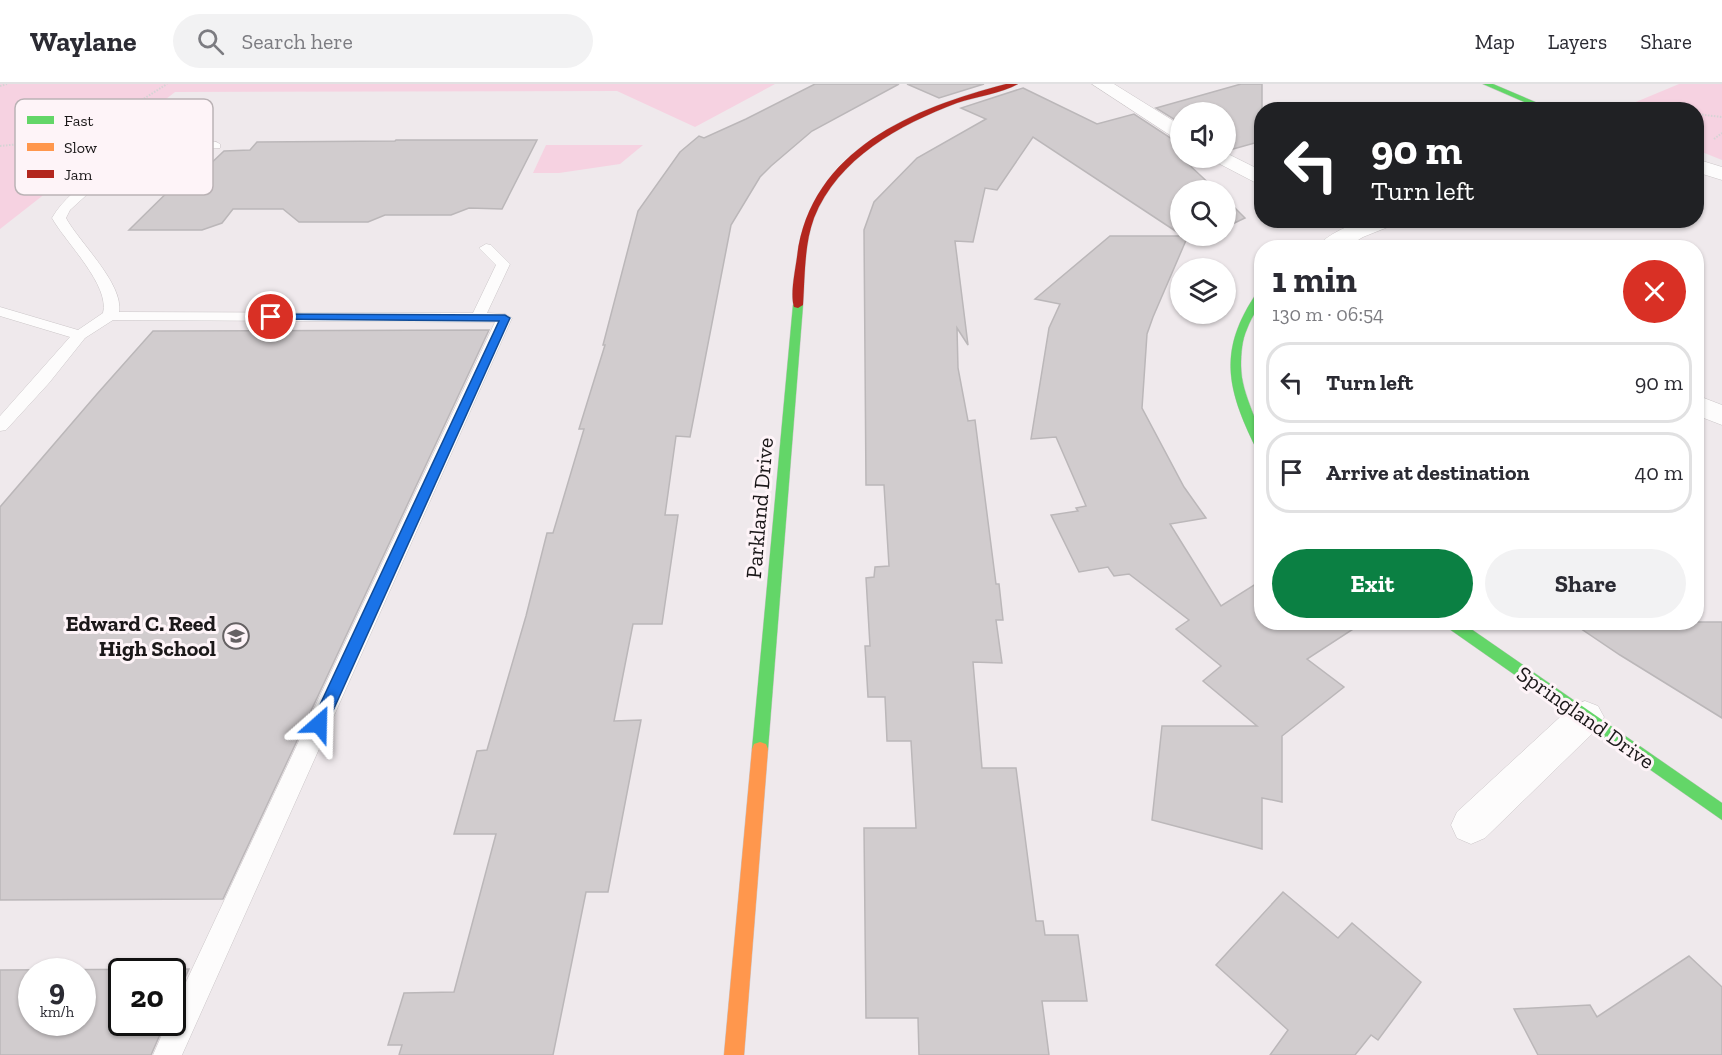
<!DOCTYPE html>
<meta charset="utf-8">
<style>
:root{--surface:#fff;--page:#f2f2f3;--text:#2b2b33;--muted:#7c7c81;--line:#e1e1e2;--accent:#0b8043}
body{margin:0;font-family:"Zilla Slab",serif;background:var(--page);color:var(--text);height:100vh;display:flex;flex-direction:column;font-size:22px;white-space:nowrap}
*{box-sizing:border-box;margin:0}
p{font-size:20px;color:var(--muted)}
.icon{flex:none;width:33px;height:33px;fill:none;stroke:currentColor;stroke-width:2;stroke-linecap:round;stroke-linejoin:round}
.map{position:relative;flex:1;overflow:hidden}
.sheet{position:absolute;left:1254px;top:156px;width:450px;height:390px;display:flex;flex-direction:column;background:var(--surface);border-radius:24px;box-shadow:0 2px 4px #0004}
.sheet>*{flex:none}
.hud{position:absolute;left:1254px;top:18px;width:450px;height:126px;border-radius:24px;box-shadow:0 2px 4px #0004;background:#202124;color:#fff;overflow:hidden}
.fabs{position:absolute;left:1170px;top:18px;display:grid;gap:12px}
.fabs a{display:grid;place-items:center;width:66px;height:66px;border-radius:50%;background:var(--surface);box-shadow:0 2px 4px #0004;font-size:30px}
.speed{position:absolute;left:18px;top:874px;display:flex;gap:12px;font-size:30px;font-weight:700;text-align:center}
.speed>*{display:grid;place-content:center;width:78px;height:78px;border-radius:50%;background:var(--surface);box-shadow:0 2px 4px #0004;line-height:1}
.speed small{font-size:15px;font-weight:400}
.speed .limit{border:3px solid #111;border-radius:9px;background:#fff;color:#111}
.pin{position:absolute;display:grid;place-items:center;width:51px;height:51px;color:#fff;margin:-26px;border:3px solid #fff;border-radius:50%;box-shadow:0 2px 6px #0007}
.me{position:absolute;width:66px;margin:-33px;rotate:25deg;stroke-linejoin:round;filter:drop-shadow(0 0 4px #0008)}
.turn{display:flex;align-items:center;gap:21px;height:126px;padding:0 18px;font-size:27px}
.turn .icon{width:78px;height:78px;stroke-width:2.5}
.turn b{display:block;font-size:42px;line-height:51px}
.round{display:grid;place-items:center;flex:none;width:63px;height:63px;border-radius:32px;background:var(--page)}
.headline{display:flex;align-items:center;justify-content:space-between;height:102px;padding:0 18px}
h1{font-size:36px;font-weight:800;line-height:45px}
.action{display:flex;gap:12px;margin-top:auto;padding:12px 18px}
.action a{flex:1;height:69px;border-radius:36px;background:var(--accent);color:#fff;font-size:24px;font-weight:800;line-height:69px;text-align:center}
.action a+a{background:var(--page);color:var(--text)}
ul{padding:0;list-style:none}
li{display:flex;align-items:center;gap:18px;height:81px;margin:0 12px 9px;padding:0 6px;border:3px solid var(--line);border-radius:24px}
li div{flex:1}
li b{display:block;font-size:22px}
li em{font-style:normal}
header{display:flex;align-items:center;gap:36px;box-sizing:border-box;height:84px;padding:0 30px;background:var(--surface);border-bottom:2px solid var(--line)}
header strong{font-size:28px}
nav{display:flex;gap:33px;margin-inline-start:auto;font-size:21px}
.search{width:420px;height:54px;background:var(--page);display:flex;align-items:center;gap:15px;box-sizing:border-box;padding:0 21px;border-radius:33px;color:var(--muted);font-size:22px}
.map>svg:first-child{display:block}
.green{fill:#f6d2e1}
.building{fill:#d1ccce;stroke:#bbb7b9;stroke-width:1.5;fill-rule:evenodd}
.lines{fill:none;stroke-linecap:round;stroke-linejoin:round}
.lane-casing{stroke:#cbc6c8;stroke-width:1}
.street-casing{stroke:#cbc6c8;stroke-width:1}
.fast-casing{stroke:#cbc6c8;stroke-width:1}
.slow-casing{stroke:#cbc6c8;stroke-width:1}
.jam-casing{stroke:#cbc6c8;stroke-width:1}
.path{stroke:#d6d4d5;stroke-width:2;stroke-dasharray:1.5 1.5;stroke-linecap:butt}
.lane{fill:#fdfcfc;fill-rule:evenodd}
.street{fill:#fdfcfc;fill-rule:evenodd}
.fast{fill:#63d668;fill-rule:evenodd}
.slow{fill:#ff974d;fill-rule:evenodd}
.jam{fill:#b3261e;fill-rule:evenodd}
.route{fill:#1a73e8;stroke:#114b97;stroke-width:1.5}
.labels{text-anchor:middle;stroke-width:6;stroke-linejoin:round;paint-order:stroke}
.street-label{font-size:22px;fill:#1b1819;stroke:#fef4f8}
.poi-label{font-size:22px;font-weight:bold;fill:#1b1819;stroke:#fef4f8;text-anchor:end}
.key{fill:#fef4f8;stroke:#bab2b5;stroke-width:1.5}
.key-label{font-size:16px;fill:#1b1819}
</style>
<header>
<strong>Waylane</strong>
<div class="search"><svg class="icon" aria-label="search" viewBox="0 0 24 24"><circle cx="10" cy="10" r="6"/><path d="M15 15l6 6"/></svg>Search here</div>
<nav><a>Map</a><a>Layers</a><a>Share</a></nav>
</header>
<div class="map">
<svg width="1722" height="971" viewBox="0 0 1722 971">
<rect width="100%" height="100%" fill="#efe9ec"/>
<g class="green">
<path d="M0 0H775L695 43 617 7 175 8 0 145Z"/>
<path d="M1679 0H1722V76L1697 66 1696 26 1619 25Z"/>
<path d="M546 61H643L620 80 559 89H533Z"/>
</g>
<g class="building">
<path d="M815 0H899L812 47 771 82 760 93 731 141 690 353 676 352 665 431H678L662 540H633L614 637 641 636 608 808H586L553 971H399L402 961H388L404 909 454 908 496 750H454L477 667 487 666 526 532 547 449H553L584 345H579L605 261H603L638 127 680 68 699 52 704 54 746 35Z"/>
<path d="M907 0H984L939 14Z"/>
<path d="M1241 0H1262V57L1226 67V28H1180V39L1156 24Z"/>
<path d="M1023 4 1097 40 1134 30 1172 55 1180 57V74H1200L1185 77 1216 106H1180V150L1033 53 997 106 985 104 973 158 955 157 968 261 957 244 958 284 968 337 975 336 996 500H999L1003 536H996L1002 579 973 578 982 684H1016L1036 837H1043L1045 851H1078L1087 917H1042L1049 971H919L918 934H866L864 744H916L911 657H887L885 613H868L865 562H870L866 494 874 493 875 483 889 482 884 401H866L864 146 874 118 917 74 986 35 961 24Z"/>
<path d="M396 56H537L502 125 469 124 451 131H385L368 138H299L283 125H233L222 139 202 146H129L187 89 206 84 224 67 250 66 257 58 395 57Z"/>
<path d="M1226 115 1245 134 1226 143Z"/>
<path d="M1110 152H1206L1192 157 1187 154 1153 233 1147 250 1142 324 1184 403 1206 434 1170 440 1221 522 1262 496V538H1364L1307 575 1344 603 1282 652V718L1262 714V765L1152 736 1162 642H1257L1203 597 1221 582 1176 545 1189 536 1129 490 1114 492 1108 483 1079 488 1051 431 1078 427 1076 424 1086 422 1056 353 1031 355 1049 244 1060 220 1035 215Z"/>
<path d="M489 246 223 815 0 816V423L97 310 153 247Z"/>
<path d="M1571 538H1722V634L1620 571Z"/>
<path d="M1283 808 1338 854 1352 839 1421 898 1378 956 1371 951 1355 971H1270L1288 946 1216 881Z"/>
<path d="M1689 872 1722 903V971H1538L1514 925 1590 921 1597 933Z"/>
<path d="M189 885 172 922V888H122V939H165L151 971H0V886ZM32 888H82V939H32Z"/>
</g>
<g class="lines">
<g class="lane-casing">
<path id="lane" d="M216 58 220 60V64L168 67 142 77 103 98H163L169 102 167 105 92 106 70 126 66 134C79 158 124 200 119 228L473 229 496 181 479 164 486 160 491 161 510 180 487 229 505 230 512 234 182 971H153L167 939H172V928L495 238 113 236 85 254 49 299 6 346 0 347V332L70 253 0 232V223L78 246 103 229C110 201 66 159 52 134 72 99 130 67 169 60 184 57 200 59 216 58Z"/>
</g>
<g class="street-casing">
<g id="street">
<path d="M1092 0H1114L1180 41V55L1173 53Z"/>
<path d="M1226 69 1262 87V102L1216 78 1213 74H1226Z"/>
<path d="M1696 75 1722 83V96L1696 88Z"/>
<path d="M1364 136H1396L1393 141 1363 153 1345 164H1317C1326 150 1349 142 1364 136Z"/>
<path d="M1696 311 1722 321V341L1696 331Z"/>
<path d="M1585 617 1598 622 1604 633 1598 644 1485 754 1471 760 1457 754 1451 741 1457 728 1572 622Z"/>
</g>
</g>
<g class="fast-casing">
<g id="fast">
<path d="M1483 0H1493L1554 26H1543Z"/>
<path d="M1262 206C1262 221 1252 231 1247 245 1242 256 1241 269 1241 282 1241 313 1262 338 1262 368L1256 364C1226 303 1218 265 1258 207Z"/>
<path d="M798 218 803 221 768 665 766 670 760 672 754 670 752 665 793 221Z"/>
<path d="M1443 538H1461L1722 719V736L1445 542Z"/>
</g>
</g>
<g class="slow-casing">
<path id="slow" d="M760 658 766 660 768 665 744 971H724L752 665 754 660Z"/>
</g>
<g class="jam-casing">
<path id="jam" d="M1006 0H1018C1002 9 975 13 957 19 899 41 838 74 814 134 804 161 805 193 803 221L798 224 794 223C790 210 795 188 797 173 810 66 913 24 1006 0Z"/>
</g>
<g class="path">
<path d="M0 2 7 0"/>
<path d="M1696 30 1722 33"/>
<path d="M130 40 118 39 116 36 126 26 167 0"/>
<path d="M1714 55 1722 49"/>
<path d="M0 62 60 56 118 39"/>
</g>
<use href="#lane" class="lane"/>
<use href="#street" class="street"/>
<use href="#fast" class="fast"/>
<use href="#slow" class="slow"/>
<use href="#jam" class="jam"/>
</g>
<path class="route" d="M271 230 505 231 510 234 327 640 324 645 319 647 313 645 311 640 499 237 268 235V231Z"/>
<defs>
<g id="school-ring" transform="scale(1.35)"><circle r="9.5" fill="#fef4f8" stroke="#656163" stroke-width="1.5"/><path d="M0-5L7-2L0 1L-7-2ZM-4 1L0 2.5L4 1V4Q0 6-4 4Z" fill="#656163"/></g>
</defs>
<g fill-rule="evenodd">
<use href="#school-ring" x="236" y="552"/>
</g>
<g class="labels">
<g class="street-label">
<text transform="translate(759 424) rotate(-85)" y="8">Parkland Drive</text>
<text transform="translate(1586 633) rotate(35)" y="8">Springland Drive</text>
</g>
<g class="poi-label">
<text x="216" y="547">Edward C. Reed<tspan x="216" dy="25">High School</tspan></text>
</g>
</g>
<rect x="15" y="15" width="198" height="96" rx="9" class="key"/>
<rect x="27" y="32" width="27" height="8" fill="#63d668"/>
<rect x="27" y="59" width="27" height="8" fill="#ff974d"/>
<rect x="27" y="86" width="27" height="8" fill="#b3261e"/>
<g class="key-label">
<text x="64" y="42">Fast</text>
<text x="64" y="69">Slow</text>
<text x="64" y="96">Jam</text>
</g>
</svg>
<div class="fabs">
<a><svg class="icon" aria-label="sound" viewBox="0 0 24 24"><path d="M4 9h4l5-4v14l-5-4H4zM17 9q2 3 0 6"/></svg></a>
<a><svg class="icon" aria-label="search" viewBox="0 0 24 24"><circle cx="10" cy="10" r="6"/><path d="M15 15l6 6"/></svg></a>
<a><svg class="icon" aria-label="layers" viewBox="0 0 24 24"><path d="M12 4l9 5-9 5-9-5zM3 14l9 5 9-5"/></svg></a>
</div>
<div class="speed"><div>9<small>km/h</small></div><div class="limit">20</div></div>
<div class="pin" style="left:271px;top:233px;background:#d93025"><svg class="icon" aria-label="arrive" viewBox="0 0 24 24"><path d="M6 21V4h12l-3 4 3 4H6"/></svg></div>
<svg class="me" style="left:319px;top:640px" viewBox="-20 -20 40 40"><path d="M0-17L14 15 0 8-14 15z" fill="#1a73e8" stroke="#fff" stroke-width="4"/></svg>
<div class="hud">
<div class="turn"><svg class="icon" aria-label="left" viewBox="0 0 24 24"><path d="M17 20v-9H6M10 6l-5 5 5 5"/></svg><div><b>90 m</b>Turn left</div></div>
</div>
<section class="sheet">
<div class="headline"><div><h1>1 min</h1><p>130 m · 06:54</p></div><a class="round" style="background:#d93025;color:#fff"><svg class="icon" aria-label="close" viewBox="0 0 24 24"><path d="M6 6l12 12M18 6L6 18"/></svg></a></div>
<ul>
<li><svg class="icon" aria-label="left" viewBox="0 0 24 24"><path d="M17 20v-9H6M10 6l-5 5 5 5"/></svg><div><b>Turn left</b></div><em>90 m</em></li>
<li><svg class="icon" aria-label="arrive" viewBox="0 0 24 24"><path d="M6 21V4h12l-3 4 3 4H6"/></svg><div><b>Arrive at destination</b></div><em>40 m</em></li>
</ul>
<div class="action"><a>Exit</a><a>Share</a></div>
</section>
</div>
